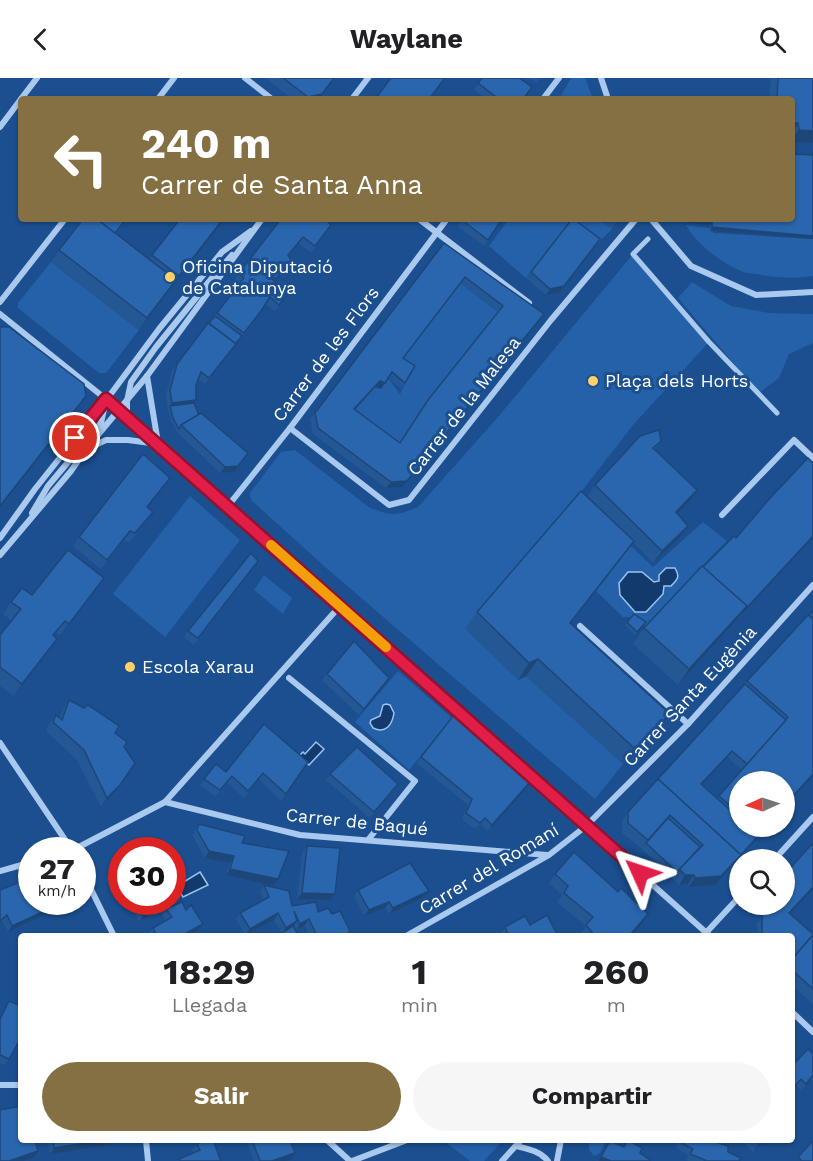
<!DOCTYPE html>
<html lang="es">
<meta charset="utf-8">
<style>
:root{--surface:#fff;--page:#f6f6f6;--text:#202124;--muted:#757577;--accent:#847042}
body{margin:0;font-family:"Work Sans",sans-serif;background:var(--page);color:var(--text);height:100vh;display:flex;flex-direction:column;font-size:22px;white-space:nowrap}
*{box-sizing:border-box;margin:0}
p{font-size:20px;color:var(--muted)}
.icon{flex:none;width:33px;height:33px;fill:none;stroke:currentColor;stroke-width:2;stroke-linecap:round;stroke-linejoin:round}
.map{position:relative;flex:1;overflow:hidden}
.drawer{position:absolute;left:18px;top:855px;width:777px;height:210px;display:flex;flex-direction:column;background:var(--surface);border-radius:6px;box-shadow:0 2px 4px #0004}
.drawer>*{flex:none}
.hud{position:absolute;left:18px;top:18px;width:777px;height:126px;border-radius:6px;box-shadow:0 2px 4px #0004;background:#847042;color:#fff;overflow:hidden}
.needle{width:39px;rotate:267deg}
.controls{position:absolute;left:729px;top:693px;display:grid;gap:12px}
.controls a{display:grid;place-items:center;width:66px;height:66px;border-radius:50%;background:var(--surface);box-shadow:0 2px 4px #0004;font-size:30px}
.speed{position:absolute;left:18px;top:759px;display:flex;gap:12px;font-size:30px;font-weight:700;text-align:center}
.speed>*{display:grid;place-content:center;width:78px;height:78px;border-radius:50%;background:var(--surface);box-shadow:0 2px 4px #0004;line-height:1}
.speed small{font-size:15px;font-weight:400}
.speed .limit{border:9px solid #d22;background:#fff;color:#111}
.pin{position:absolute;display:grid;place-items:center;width:51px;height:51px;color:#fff;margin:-26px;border:3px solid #fff;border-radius:50%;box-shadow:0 2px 6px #0007}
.me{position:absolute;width:66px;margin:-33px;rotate:312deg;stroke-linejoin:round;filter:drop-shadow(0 0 4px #0008)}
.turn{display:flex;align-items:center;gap:21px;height:126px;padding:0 24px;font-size:27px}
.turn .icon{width:78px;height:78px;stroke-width:2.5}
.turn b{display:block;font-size:42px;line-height:51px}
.eta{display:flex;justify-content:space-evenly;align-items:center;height:102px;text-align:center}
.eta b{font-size:36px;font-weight:700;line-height:42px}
.action{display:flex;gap:12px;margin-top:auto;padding:12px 24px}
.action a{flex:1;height:69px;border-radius:36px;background:var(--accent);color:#fff;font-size:24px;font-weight:700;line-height:69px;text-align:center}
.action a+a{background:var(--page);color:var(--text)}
header{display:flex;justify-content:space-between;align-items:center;height:78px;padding:0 24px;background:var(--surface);font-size:27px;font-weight:700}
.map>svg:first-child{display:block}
.green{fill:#2461a8}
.water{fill:#123a6d;stroke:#9cc4f0;stroke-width:1.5}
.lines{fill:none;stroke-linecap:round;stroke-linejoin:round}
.pedestrian{stroke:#a9c9ee;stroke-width:5}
.minor{stroke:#a9c9ee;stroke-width:6}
.wall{fill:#245895;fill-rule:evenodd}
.shaded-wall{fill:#1d4779}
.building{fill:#2a66ad;stroke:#1d4779;stroke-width:1.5;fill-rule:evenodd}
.route-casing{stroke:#92132f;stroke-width:15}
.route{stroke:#e11d48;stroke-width:10}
.slow{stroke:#f59e0b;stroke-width:10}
.poi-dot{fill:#ffd166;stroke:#1b4f8f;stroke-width:2}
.labels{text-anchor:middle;stroke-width:6;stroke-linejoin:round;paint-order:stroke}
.poi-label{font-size:18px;fill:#fff;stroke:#1b4f8f;text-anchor:start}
.street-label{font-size:18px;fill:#fff;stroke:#1b4f8f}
</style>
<header><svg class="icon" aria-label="back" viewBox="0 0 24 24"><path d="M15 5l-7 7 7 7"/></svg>Waylane<svg class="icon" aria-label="search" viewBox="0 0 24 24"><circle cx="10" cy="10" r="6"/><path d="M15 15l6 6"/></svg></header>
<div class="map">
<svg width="813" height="1083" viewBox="0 0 813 1083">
<rect width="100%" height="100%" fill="#1b4f8f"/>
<g class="green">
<path d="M571 0H585L593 21H564L560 19Z"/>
<path d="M509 141H597L612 151 596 167 568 146 526 200 489 168Z"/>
<path d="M686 147 708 150 714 155 813 161V198C794 201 777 200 757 196 753 196 748 195 743 194 722 185 697 167 686 147Z"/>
<path d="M633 176 709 264 633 347 578 418 653 489 703 444 727 463 706 484 649 550 632 539H623L596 513 622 479 518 601 526 598 623 686 595 721 324 488 252 423 250 419V415L281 374 295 372 370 430C393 438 396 438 418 429L498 339Z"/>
<path d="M51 184 139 252 106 295H99L18 230V225Z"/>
<path d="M692 204 731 228 769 235 813 236V265L789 276 779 300 759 315 678 220Z"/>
<path d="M460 205 498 234 424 328 396 372 349 338 375 309 388 300 400 316 410 295 398 286Z"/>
<path d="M190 418 240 462 165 559 113 516Z"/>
<path d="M264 497 292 520 283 536 254 512Z"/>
<path d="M398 593 452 640 409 692 355 644Z"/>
<path d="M449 1062H503L484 1083H470L444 1063Z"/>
<path d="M587 1062H606L600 1075 594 1078 589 1072V1064Z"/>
</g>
<g class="water">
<path d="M666 490H675C680 499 678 501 671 508H664L663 516 646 534H635L620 517 619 505 628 494H642L654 504 659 503V497Z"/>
<path d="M386 626 390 627 394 635C392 647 386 656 373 650L370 645 371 642 380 638 383 627Z"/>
<path d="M316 664 324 671 309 687 299 678 303 674 305 676Z"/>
<path d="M200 794 208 807 183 819 177 808Z"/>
</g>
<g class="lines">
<path class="pedestrian" d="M648 161 633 176 709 264 777 335"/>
<g class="minor">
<path d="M245 0 272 21"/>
<path d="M601 0 608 21"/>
<path d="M21 21 37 0"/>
<path d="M158 21 174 0"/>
<path d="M352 21 368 0"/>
<path d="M543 21 559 0"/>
<path d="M0 49 21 21"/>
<path d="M419 141 529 225"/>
<path d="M651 141 691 188 756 217 813 214"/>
<path d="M0 224 65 141"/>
<path d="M0 236 127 338 710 858"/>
<path d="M147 298 158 365"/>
<path d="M127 338V323L131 304 156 269 212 200 232 177"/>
<path d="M290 350 389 427 409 422 551 242 636 141"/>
<path d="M89 370 106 362H128L158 366"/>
<path d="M228 428 290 350 447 141"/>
<path d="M32 435 48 408 101 345 106 322"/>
<path d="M722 437 794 362 813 380"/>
<path d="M0 460 35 411 113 313 159 251 222 174 251 153"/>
<path d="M0 477 71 393 87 370 147 298 262 141"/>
<path d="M580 548 688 646"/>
<path d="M289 600 415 703 368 762"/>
<path d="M0 665 72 772"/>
<path d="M165 724 300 757 547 777"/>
<path d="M73 772 165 724 340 528"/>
<path d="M774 782 813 739"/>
<path d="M0 793 32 784"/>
<path d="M82 793 114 858"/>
<path d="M406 858 549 777 586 748 688 646 813 507"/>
<path d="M703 858 740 818"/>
<path d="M792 934 813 954"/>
<path d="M0 1007H21"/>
<path d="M146 1062 148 1083"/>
<path d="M327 1062 350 1083"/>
<path d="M516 1068C528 1071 540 1073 548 1083"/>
<path d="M352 1083 407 1062"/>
<path d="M502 1083 521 1062"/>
<path d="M557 1083 561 1062"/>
</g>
</g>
<g class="wall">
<path d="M266 0H335L319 21H292Z"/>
<path d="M482 0 524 21H486L474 12Z"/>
<path d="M529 0H540L536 5Z"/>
<path d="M771 0H813V65L792 64V21H769Z"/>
<path d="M813 77V161L710 153V146L687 145V141H792Z"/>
<path d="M83 141H127L116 155 149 182 180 141H225L139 252 51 184Z"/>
<path d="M281 141 331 147 311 175 298 165 289 178 291 182 275 203 289 214 275 233 266 226 257 239 205 306 198 301 196 307 194 325 199 337 234 394 220 395 177 354 171 343 168 332 166 318 172 292 239 206 234 202Z"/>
<path d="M502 141 484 168 457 148 462 142Z"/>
<path d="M597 141H619L612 151Z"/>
<path d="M444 165 544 236 402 409 386 410 313 356 310 341ZM460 205 498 234 400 365 355 332 375 309 381 311 388 300 401 311 405 305 403 280Z"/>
<path d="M531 194 560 214 546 217 526 200Z"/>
<path d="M661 363 655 372 689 424 678 436 688 448 680 459 653 485 633 464 622 479 570 546 670 636 659 652 628 684 623 686 526 598 518 602 465 551 477 534 587 419 595 407Z"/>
<path d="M813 385V460L678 607 633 566 644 550 703 489 736 460Z"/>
<path d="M170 400 147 429 146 443 129 465 124 462 101 491 73 468 79 459Z"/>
<path d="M254 489 194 567 184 559 188 553Z"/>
<path d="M104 500 60 557 56 554 54 558 57 561 14 618 0 608V557L12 543 3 536 11 524 32 517Z"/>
<path d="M813 533V698L784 729V704H740V748H768L715 807 688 809V806L679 807 642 771 622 755V743L628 734 747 603ZM727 679 742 692 717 721 702 707Z"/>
<path d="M627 544H646L635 557 625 547Z"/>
<path d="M327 596 389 600 359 637 322 602Z"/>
<path d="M69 622 115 655 124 669 113 716 101 729 77 682 46 653 49 646 56 637 60 640 63 631Z"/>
<path d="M421 679 526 711 488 753 480 746 475 751 462 741 468 727 416 685Z"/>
<path d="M308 684 281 723 259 701 244 720 228 705 215 718 200 707 204 701 226 694Z"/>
<path d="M330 696 394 712 370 740 326 702Z"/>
<path d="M199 746 242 765 274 808 226 797 230 785 205 780 193 758 195 752Z"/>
<path d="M307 768 335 816 331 822 297 821 302 775Z"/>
<path d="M122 788V820L116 822 106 801 110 794Z"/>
<path d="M555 796 618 814 648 836 631 858H582L580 856 586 848 557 824 562 817 549 805Z"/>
<path d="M264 807 292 828 318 834 346 858H309L305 847 296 853 294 847 282 856 274 842 245 857 236 841 240 835 263 822 260 814Z"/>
<path d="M26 808 46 836 8 854 2 843 0 845V812Z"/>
<path d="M813 811 790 835 813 856V925H811L792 907V858H758L757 845 771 828 769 826H784Z"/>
<path d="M358 812 424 819 389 836 385 830 364 838 354 819Z"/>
<path d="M123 824H169L139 844 130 825 125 827Z"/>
<path d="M166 831 203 846 198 852 188 858H149L148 857 153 850 166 843 162 837Z"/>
<path d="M530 847 558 858H502L500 856 505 849Z"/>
<path d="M9 923V981L4 987 0 985V939Z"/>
<path d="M792 988 813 999 801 1012 796 1007 792 1012Z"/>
<path d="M48 1062H108L104 1068 50 1076Z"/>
<path d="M246 1062H290L295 1075 291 1082 286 1083H254Z"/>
<path d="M668 1062H716L715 1064 739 1083H689L686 1082 688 1077 676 1070 677 1066Z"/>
<path d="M741 1062H764L753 1074Z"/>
<path d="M197 1066 221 1083H178L179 1081 193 1075 192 1072Z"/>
</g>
<g class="shaded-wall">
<path d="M335 0 319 21H307L308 19Z"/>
<path d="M792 45H798L792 54Z"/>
<path d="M799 52 813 53V65L792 64V61Z"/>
<path d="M223 141H225L168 214 179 198Z"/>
<path d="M690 141H714L710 147 687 145Z"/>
<path d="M712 149 813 158V161L710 153Z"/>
<path d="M596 167 560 214 546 217 550 211Z"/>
<path d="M176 202 168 214 139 252 147 240Z"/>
<path d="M544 236 402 409 386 410 391 404Z"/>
<path d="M380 303 385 305 381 311 375 309 349 338 354 331Z"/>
<path d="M86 318 79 327 0 429V428Z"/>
<path d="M196 322 191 328H170L172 325Z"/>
<path d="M248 375 234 394 220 395 225 389Z"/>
<path d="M697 412 689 424 668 446 676 434Z"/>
<path d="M688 448 680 459 653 485 662 473Z"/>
<path d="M813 458V460L735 544 742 535Z"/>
<path d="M634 463 622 479 558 561 570 545Z"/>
<path d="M747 528 735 544 678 607 689 591Z"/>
<path d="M57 561 49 572 14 618 22 606Z"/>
<path d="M538 581 526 598 518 602 529 585Z"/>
<path d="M670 636 659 652 628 684 623 686 634 670Z"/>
<path d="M732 673 727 679 697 712 701 706Z"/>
<path d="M813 696V698L784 729V728Z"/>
<path d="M530 704 526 711 488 753 492 747Z"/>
<path d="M120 707 113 716 101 729 107 720Z"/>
<path d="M766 748H768L715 807 688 809 695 800 758 758Z"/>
<path d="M209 773 234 778 230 785 205 780Z"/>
<path d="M230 791 278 801 274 808 226 797Z"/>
<path d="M685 797H694L688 806 679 807Z"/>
<path d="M813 809V811L785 841 789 835Z"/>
<path d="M429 813 424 819 389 836 393 830Z"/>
<path d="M122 815V819L116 822 120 816Z"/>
<path d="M302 815 335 816 331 822 297 821Z"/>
<path d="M165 824H169L139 844 143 838Z"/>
<path d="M389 824 385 830 364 838 369 832Z"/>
<path d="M51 830 46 836 8 854 12 848Z"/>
<path d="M278 835 274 842 245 857 250 851Z"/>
<path d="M648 836 642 846 631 858H629Z"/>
<path d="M309 841 305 847 296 853 300 846Z"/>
<path d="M297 843 292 849 282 856 286 850Z"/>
<path d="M203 846 198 852 188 858H181Z"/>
<path d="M104 1062H108L104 1068 50 1076 54 1070Z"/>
<path d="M762 1062H764L753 1074 759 1065Z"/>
<path d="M38 1073 34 1079 23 1083H9Z"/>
<path d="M295 1075 291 1082 286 1083H272Z"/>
<path d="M601 1079 611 1083H599Z"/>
</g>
<g class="building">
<path d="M283 0H334L322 16 308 19Z"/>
<path d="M391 0H445L429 21H377L376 20Z"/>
<path d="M482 0H519L532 9 523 21H492L495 18 478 5Z"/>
<path d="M778 0H813V53L799 52 798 45H792V21H777Z"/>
<path d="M792 76 813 77V158L712 149V143L714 141H792Z"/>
<path d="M83 141H97L176 202 147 240 59 172Z"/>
<path d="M97 141H126L115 155Z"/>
<path d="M180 141H223L179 198 152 177Z"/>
<path d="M281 141H325L331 147 315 168 303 159 288 177 291 182 276 201 250 181Z"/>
<path d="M462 141H502L488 162 462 142Z"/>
<path d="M572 141H574L600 161 564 208 550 211 531 194Z"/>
<path d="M611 141H619L617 144Z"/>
<path d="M444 165 544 236 407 403 391 404 318 350 315 335ZM465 199 503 228 428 322 400 365 354 331 380 303 385 305 392 294 405 305 415 288 403 280Z"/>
<path d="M248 183 289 214 279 227 270 219 261 233 244 255 217 235 244 200 239 196Z"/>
<path d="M215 238 242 258 233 269 236 266 209 245Z"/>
<path d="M208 245 236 266 209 300 201 294 196 307V322L172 325 170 312 177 286Z"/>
<path d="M0 249H9L84 306 86 318 0 428Z"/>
<path d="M194 325 199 337 181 347 179 351 173 340 170 328Z"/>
<path d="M201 335 248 375 238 388 225 389 181 347Z"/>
<path d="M659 352 661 363 653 370 697 412 676 434 688 448 662 473 595 407 640 358Z"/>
<path d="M143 376 170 400 147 429 153 434 135 455 130 453 107 482 79 459Z"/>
<path d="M808 380 813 385V458L742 535 747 528 703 489 734 458 736 460 771 419Z"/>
<path d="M581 413 634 463 570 545 670 636 639 667 634 670 538 581 529 585 477 534Z"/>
<path d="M68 472 104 500 69 546 65 543 53 557 57 561 22 606 0 589V557L21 531 11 524 22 510 32 517Z"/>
<path d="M251 475 258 483 198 560 188 553Z"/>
<path d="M702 488 747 528 689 591 644 550Z"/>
<path d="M813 533V541L809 537Z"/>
<path d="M634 536 646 544 637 554 627 544Z"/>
<path d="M808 537 813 541V696L784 728V704H740V736L719 718 788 639 747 603Z"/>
<path d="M354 563 389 600 364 631 327 596Z"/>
<path d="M745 606 786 642 747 686 732 673 701 706 740 741V748H748L758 758 739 779 741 777 658 701Z"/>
<path d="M69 622 84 630 88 627 119 648 115 655 127 664 124 669 135 685 120 707 107 720 84 672 53 644 56 637 62 642Z"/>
<path d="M457 633 530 704 492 747 485 740 480 745 466 735 472 721 421 679Z"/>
<path d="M264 646 308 684 286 716 263 695 248 713 232 698 220 712 204 701 216 686 226 694Z"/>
<path d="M357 669 398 706 374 734 330 696Z"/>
<path d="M658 701 741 777 721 798 695 800 694 797H685L679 791 703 767 670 737 648 762 628 745V734Z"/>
<path d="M668 740 700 769 677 794 646 765Z"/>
<path d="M199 746 245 758 242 765 289 773 278 801 230 791 234 778 209 773 197 752Z"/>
<path d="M753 748H766L760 755Z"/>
<path d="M813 765V809L789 835 813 856V857L792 881V858H762V838L772 826H784V797Z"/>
<path d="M307 768 340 770 335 816 302 815Z"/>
<path d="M574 774 618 814 621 810 648 836 629 858H588L592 854 586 847 593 839 564 815 568 808 555 796Z"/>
<path d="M410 785 429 813 393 830 389 824 369 832 358 812Z"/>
<path d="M122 788V815L120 816 110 794Z"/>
<path d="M25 802 26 808 32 805V824H47L51 830 12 848 7 837 0 843V812Z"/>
<path d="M264 807 289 813 292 828 316 824 318 834 328 830 332 836 340 833 350 853 345 858H317L309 841 300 846 294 833 297 843 286 850 278 835 250 851 240 835 269 819Z"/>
<path d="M136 824H165L143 838Z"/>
<path d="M182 824 186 832 191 827 203 846 181 858H157L153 850 172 839 166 831Z"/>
<path d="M547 837 558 858H509L505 849 525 838 530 847Z"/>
<path d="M293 848 299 858H278Z"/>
<path d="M813 857V911L792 892V881Z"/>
<path d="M9 923 21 928V960L9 981 0 977V941Z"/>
<path d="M808 971 813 976V997L806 1006 801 1001 792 1011V988Z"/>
<path d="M21 1028V1062H35L38 1073 9 1083H0V1032Z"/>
<path d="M53 1062H104L54 1070Z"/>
<path d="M205 1062H213L221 1083H180L179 1081 200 1072 197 1066Z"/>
<path d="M252 1062H290L295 1075 272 1083H260Z"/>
<path d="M628 1062 642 1070 640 1075 650 1082V1083H611L601 1079 610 1063 624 1069Z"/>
<path d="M681 1062H716L715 1064 728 1068V1074L741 1080 739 1083H704L705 1082 690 1076 693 1071 680 1064Z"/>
<path d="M813 1063V1083H802L798 1079Z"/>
</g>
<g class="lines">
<g class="route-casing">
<path id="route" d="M75 360 106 321 640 795"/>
</g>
<use href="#route" class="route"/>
<path class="slow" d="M271 467 386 569"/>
</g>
<g class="poi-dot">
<circle cx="170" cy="199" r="6"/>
<circle cx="593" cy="303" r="6"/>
<circle cx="130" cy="589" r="6"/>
</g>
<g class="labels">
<g class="poi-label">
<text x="182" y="195">Oficina Diputació<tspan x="182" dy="21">de Catalunya</tspan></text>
<text x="605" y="309">Plaça dels Horts</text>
<text x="142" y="595">Escola Xarau</text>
</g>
<g class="street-label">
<text transform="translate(326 276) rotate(-53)" y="6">Carrer de les Flors</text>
<text transform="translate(464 328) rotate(-52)" y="6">Carrer de la Malesa</text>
<text transform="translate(690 618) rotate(-47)" y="6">Carrer Santa Eugènia</text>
<text transform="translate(357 744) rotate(6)" y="6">Carrer de Baqué</text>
<text transform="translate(489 791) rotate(-31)" y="6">Carrer del Romaní</text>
</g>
</g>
</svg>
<div class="controls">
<a><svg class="needle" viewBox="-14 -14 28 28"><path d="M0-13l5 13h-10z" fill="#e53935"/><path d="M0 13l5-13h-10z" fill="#757577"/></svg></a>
<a><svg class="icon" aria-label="search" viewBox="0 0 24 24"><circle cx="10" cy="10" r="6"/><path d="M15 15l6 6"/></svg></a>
</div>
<div class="speed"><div>27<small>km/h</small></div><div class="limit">30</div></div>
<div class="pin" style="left:75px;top:360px;background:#d93025"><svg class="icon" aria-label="arrive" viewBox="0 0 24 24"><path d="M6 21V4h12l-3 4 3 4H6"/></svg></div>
<svg class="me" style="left:640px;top:795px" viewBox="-20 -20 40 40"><path d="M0-17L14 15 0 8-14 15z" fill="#e11d48" stroke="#fff" stroke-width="4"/></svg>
<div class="hud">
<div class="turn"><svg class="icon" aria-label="left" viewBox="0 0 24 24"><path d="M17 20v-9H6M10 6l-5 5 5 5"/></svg><div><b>240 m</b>Carrer de Santa Anna</div></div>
</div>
<section class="drawer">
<div class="eta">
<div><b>18:29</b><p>Llegada</p></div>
<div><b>1</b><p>min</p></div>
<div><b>260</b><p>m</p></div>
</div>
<div class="action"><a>Salir</a><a>Compartir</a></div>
</section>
</div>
